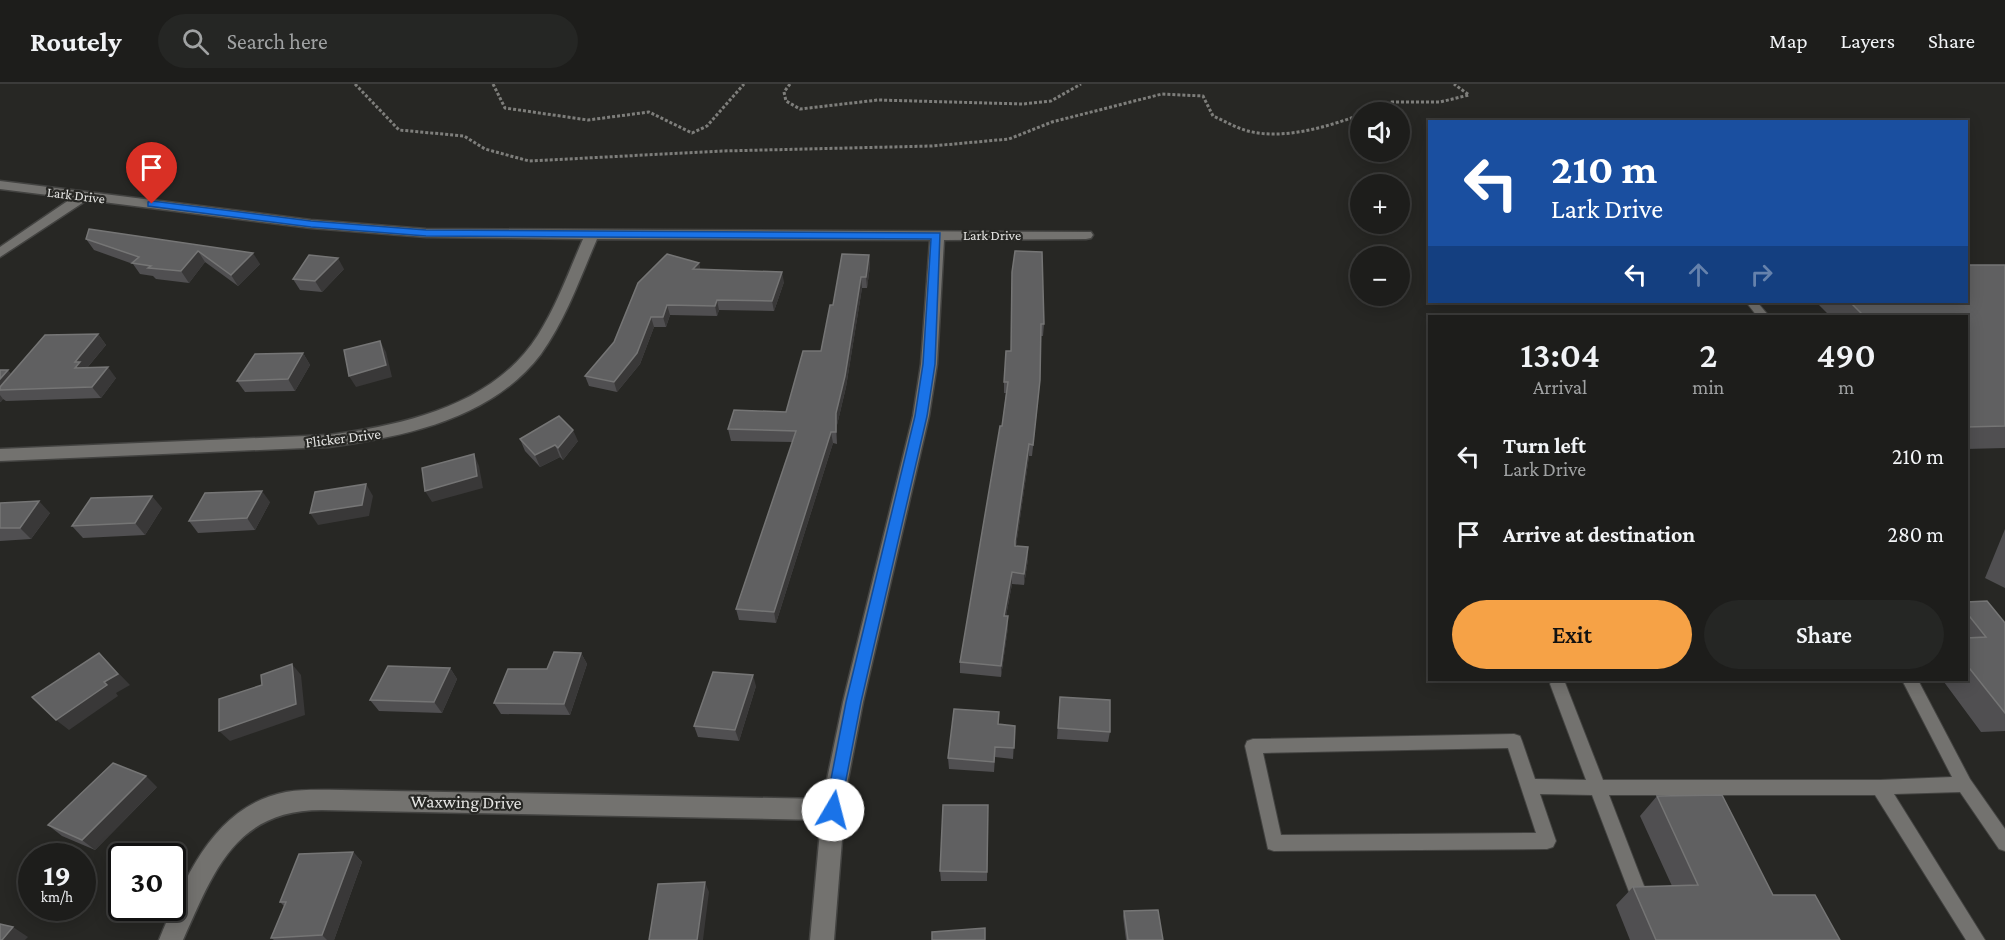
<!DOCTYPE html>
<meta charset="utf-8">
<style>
:root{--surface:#1d1d1b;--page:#252624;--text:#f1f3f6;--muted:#a0a2a3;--line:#3b3b3a;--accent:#f6a246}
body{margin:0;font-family:"Crimson Pro",serif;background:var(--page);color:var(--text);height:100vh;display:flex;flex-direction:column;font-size:22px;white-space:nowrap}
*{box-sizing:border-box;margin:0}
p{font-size:20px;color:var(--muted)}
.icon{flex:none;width:33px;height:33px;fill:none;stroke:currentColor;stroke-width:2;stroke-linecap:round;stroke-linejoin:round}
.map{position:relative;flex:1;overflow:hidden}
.drawer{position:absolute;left:1428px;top:231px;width:540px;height:366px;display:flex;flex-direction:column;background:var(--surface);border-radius:0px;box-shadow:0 3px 15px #0003,0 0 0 2px var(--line)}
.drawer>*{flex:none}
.guide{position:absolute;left:1428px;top:36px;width:540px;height:183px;border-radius:0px;box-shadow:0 3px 15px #0003,0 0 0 2px var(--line);background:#1a4fa0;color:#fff;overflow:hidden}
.fabs{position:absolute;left:1350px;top:18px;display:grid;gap:12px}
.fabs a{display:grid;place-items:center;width:60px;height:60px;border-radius:50%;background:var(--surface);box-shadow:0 3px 15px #0003,0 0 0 2px var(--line);font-size:30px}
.speed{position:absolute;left:18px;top:759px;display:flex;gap:12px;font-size:30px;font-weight:700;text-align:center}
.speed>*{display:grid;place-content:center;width:78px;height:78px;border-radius:50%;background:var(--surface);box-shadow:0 3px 15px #0003,0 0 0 2px var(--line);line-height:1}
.speed small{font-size:15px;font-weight:400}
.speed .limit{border:3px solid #111;border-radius:9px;background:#fff;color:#111}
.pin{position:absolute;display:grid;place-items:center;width:51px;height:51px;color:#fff;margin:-62px -26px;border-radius:50% 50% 50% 0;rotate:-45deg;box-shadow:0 0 6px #0007}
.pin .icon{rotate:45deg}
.me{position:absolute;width:66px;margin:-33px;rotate:8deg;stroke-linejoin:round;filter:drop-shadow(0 0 4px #0008)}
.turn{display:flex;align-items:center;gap:21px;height:126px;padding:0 24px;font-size:27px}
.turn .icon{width:78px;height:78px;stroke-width:2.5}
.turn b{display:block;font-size:42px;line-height:51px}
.lanes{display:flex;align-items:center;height:57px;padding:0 24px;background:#0003;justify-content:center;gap:30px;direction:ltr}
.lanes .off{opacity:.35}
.eta{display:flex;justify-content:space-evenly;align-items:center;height:102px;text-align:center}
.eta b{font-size:36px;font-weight:600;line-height:42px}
.action{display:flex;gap:12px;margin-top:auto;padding:12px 24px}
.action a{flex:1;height:69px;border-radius:36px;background:var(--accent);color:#111;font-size:24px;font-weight:600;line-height:69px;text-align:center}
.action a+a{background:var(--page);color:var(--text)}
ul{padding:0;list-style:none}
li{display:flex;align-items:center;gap:18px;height:78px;padding:0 24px}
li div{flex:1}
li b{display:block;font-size:22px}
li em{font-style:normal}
header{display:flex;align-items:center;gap:36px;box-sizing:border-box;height:84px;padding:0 30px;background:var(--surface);border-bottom:2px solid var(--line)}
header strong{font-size:28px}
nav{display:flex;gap:33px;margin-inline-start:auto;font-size:21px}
.search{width:420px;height:54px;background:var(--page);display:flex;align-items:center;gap:15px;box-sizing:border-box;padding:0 21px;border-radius:33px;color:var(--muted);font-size:22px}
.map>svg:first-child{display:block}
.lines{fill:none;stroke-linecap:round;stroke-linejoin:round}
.lane-casing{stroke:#434341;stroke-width:2}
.street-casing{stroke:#434341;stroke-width:3}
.path{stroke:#7e7e7b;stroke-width:3;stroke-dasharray:3 2;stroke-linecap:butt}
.lane{fill:#73726f;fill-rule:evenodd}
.street{fill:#73726f;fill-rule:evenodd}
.wall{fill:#504f51}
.shaded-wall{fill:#393838}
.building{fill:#606061;stroke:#757575;stroke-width:1.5}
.route{fill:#1a73e8;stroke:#114b97;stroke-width:1.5}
.labels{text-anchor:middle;stroke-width:4.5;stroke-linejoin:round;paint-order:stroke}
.far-street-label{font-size:14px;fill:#e6e6e4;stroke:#272724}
.street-label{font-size:15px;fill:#e6e6e4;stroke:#272724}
.near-street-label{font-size:18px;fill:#e6e6e4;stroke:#272724}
</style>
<header>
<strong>Routely</strong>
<div class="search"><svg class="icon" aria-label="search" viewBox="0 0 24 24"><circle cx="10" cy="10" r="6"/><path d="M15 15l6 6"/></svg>Search here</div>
<nav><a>Map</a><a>Layers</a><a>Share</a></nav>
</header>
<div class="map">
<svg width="2005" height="856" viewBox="0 0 2005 856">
<rect width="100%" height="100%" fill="#272724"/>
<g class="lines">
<g class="lane-casing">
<g id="lane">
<path d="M1746 218H1757L1769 232H1757Z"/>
<path d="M1552 596H1564L1603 696H1880L1952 693 1902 596H1918L1970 695 2005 745V767L1999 765 1960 708 1894 710 1985 856H1966L1875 711H1609L1646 807 1643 813 1637 816 1631 813 1592 711 1540 710 1556 757 1553 763 1547 765 1274 767 1268 765 1245 662 1247 657 1253 655 1514 650 1520 652 1522 657 1535 695 1586 696 1550 600ZM1508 664 1536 749 1281 751 1263 669Z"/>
</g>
</g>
<g class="street-casing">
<path id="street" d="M0 97 311 136 426 145 1091 148 1093 151 1091 154 1086 155 944 156 937 280 929 332 863 618 846 706 834 856H810L821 736 322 726C235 726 214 787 183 856H159C184 796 213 722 286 708 304 705 322 706 341 706L823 715 843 618 913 332 921 280 930 156 597 155C580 194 566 235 541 270 492 335 404 353 329 363L0 377V365L329 351C405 341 494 321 538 251 557 221 569 187 583 155L426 153 311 144 87 116 0 173V163L72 114 0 105Z"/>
</g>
<g class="path">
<path d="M355 0 399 46 464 52 485 65 529 77 722 67 932 62 1009 55 1052 38 1162 10 1203 12 1213 32C1225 37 1236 44 1248 47 1284 56 1326 43 1360 31"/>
<path d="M493 0 505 24 588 36 649 28 692 49 707 42 744 0"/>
<path d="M790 0 784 8 786 17 800 25 878 16 1023 20 1051 17 1081 0"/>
<path d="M1368 28 1392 18H1440L1469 11 1454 0"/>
</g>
<use href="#lane" class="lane"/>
<use href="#street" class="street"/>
</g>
<g class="wall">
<path d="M89 145 260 180 238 202 205 178 189 199 156 195 153 192 140 190 133 180 94 166 86 155Z"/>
<path d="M869 171 870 182 867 204H862L846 303 837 341V360L833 359 776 539 739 536 736 525 793 358 731 357 728 345 786 328 821 267 833 221Z"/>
<path d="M699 179 700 186 784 198 774 227 719 226 717 232 670 231 666 243H654L640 280 617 308 589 302 585 292Z"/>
<path d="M2005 181V364L1966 365V232H1830L1816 218H1966Z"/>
<path d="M344 185 322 208 300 206 293 195Z"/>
<path d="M1012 188 1044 240 1043 252H1041L1039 308 1032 372H1029L1016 462 1028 475 1024 501 1012 500 1006 532H1008V543L1001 593 960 589V578L1002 342 1006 309H1004V298L1011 267Z"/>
<path d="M98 250 106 261 87 284 116 294 101 314 6 317 3 315 0 318V286L11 290Z"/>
<path d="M303 269 310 281 295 307 245 308 237 297Z"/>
<path d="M520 355 578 357 563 376 560 373 540 383 525 367Z"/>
<path d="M270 418 255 446 198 449 189 437Z"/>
<path d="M0 419 50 429 31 455 0 457Z"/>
<path d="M162 424 145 451 83 454 72 442Z"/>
<path d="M2005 445V504L1985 494Z"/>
<path d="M1966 518 2005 539V647L1981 648 1944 598H1935L1933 596H1966Z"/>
<path d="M581 569 587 580 570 631 501 630 494 619Z"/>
<path d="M450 584 457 595 442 629 379 627 370 616Z"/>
<path d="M756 602 739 657 698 653 694 642Z"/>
<path d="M1060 613 1110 648 1108 658 1057 655Z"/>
<path d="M998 640 1015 642 1013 675 995 673 994 688 949 685 948 674Z"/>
<path d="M157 703 95 766 62 752 48 741Z"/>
<path d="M1657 712 1773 811 1840 856H1630L1616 821 1633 803 1672 802 1640 732Z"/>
<path d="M988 732 987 797H941L940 787Z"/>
<path d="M353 768 362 778 334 856H274L271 854 284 822 280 818Z"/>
<path d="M1124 827 1163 856H1126L1123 832Z"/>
</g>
<g class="shaded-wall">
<path d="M198 167 205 178 189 199 181 187Z"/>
<path d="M253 169 260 180 238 202 231 191Z"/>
<path d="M869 171 870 182 867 204 866 193Z"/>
<path d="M338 174 344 185 322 208 315 197Z"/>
<path d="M699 179 701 189 693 185Z"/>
<path d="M782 188 784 198 774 227 772 217Z"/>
<path d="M861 193 862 204 846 303 837 341V360L836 348V329Z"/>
<path d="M717 216 719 226 717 232 715 222Z"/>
<path d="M667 221 670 231 666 243 663 233Z"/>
<path d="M651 233 654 243 640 280 617 308 614 298Z"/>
<path d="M98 250 106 261 86 285 75 284V278Z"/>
<path d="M380 257 386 268 392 293 356 303 349 292Z"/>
<path d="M303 269 310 281 295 307 288 295Z"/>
<path d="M108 283 116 294 101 314 92 303Z"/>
<path d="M8 286 18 298 0 306V295Z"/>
<path d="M0 311 3 315 1 318 0 317Z"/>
<path d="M573 346 578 357 563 376 558 364Z"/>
<path d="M831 348 833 359 776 539 774 528Z"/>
<path d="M1029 360V372L1015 469V457Z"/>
<path d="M555 361 560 373 540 383 535 371Z"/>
<path d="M474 370 479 382 483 404 432 418 425 407Z"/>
<path d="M366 400 373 412 369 432 318 441 310 429Z"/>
<path d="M262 407 270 418 255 446 247 434Z"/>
<path d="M152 412 162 424 145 451 135 439Z"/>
<path d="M39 417 50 429 31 455 20 444Z"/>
<path d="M1028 463V475L1024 501V490Z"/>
<path d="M1012 488V500L1004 543V532Z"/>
<path d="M1008 532V543L1001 593V582Z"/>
<path d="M99 569 130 601 116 609 118 612 69 646 56 636 104 598Z"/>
<path d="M581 569 587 580 570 631 564 620Z"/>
<path d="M292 580 301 591 305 631 230 657 219 647Z"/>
<path d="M450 584 457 595 442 629 434 618Z"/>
<path d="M753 591 756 602 739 657 735 646Z"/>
<path d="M146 692 157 703 95 766 82 756Z"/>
<path d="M353 768 362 778 334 856H327L322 851Z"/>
<path d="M705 798 709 808 703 856H697Z"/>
<path d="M13 843 28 853 25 856H2Z"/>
</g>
<g class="building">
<path d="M89 145 253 169 231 191 198 167 181 187 148 184 151 182 132 179 139 173 86 155Z"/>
<path d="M1015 167 1042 168 1044 240H1041L1040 296 1033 361 1029 360 1015 457V462L1028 463 1024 490 1012 488 1004 532H1008L1001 582 960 578 1000 342H1002L1008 298H1004L1006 267H1011L1012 188Z"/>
<path d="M667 170 699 179 693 185 782 188 772 217 717 216 715 222 667 221 663 233H651L637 269 614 298 585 292 614 258 638 199Z"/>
<path d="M842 170 869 171 866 193H861L845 292 836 329V348H831L774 528 736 525 796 347 728 345 734 326 786 328 803 267H821L830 221H833Z"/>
<path d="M309 171 338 174 315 197 293 195Z"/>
<path d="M1966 181H2005V342L1966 343V232H1864L1850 218H1966Z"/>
<path d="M98 250 75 278H80L75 284 108 283 92 303 0 306V303L45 251Z"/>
<path d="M380 257 386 281 349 292 344 266Z"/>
<path d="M303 269 288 295 237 297 255 270Z"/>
<path d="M0 286H8L0 295Z"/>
<path d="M559 332 573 346 558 364 555 361 535 371 520 355Z"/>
<path d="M474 370 477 392 425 407 422 384Z"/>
<path d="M366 400 362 421 310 429 315 408Z"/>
<path d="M262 407 247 434 189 437 205 409Z"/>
<path d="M152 412 135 439 72 442 91 414Z"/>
<path d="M39 417 20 444H0V419Z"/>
<path d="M1987 517 2005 539V629L1966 580V554L1986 553 1966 528V518Z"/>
<path d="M554 568 581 569 564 620 494 619 508 585H547Z"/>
<path d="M99 569 118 590 104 598 107 601 56 636 32 613Z"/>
<path d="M292 580 296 620 219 647V615L262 601 261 591Z"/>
<path d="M388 582 450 584 434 618 370 616Z"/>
<path d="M713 588 753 591 735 646 694 642Z"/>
<path d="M1060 613 1110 616V648L1058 644Z"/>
<path d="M954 625 999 628 998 640 1015 642 1014 664 995 663 994 678 948 674Z"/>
<path d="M113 679 146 692 82 756 48 741Z"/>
<path d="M1722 711 1773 811H1815L1840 856H1656L1633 803 1698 801 1657 712Z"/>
<path d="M943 721H988L987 788 940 787Z"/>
<path d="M353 768 322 851 271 854 286 818H280L299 770Z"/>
<path d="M705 798 697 856H649L658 800Z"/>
<path d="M1158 826 1163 856H1128L1124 827Z"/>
<path d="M0 840 13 843 2 856H0Z"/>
<path d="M985 844V856H932V848Z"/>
</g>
<path class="route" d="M152 117 311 137 426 146 940 149 935 280 927 332 861 618 839 732 833 734 827 732 825 726 846 618 915 332 923 280 931 155 426 152 311 143 148 122V118Z"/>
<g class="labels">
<g class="far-street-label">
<text transform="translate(76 111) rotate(7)" y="5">Lark Drive</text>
<text x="992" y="156">Lark Drive</text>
</g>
<g class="street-label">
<text transform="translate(343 354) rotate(-7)" y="5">Flicker Drive</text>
</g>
<g class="near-street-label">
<text transform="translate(466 718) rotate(1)" y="6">Waxwing Drive</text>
</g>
</g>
</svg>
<div class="fabs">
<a><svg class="icon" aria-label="sound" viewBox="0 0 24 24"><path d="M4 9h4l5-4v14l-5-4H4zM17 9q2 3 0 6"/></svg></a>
<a>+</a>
<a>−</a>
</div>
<div class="speed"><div>19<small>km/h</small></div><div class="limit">30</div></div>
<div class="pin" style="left:152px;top:120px;background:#d93025"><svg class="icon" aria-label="arrive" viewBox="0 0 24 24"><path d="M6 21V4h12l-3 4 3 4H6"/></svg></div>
<svg class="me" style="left:833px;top:726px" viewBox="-20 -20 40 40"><circle r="19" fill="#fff"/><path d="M0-13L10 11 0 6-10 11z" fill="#1a73e8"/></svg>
<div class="guide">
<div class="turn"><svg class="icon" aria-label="left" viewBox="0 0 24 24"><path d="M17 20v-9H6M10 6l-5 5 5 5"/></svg><div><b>210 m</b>Lark Drive</div></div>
<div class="lanes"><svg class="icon" aria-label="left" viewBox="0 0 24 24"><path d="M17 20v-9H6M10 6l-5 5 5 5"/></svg><svg class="icon off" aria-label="ahead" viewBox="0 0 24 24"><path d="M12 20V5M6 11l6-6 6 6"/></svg><svg class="icon off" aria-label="right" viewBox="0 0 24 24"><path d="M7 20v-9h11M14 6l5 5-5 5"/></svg></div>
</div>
<section class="drawer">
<div class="eta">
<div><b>13:04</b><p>Arrival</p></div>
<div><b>2</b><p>min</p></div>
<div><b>490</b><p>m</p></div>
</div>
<ul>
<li><svg class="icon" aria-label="left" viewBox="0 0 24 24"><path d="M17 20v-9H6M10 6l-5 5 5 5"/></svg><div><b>Turn left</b><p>Lark Drive</p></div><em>210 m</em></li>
<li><svg class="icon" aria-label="arrive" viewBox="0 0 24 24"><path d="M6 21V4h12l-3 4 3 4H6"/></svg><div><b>Arrive at destination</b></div><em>280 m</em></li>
</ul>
<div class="action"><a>Exit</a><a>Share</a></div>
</section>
</div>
